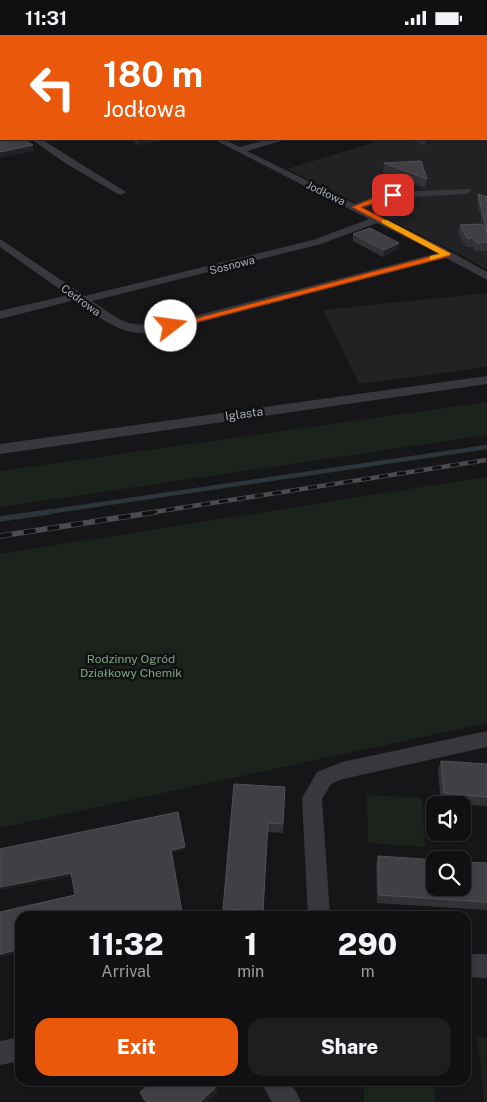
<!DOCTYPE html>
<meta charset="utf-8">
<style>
:root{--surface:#101012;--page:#1e1e20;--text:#f1f3f6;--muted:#9c9d9f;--line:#303032;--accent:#ea580c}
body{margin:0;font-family:"Public Sans",sans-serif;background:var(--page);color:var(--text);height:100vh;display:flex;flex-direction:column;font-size:19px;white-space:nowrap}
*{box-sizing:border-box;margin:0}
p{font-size:16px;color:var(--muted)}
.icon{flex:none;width:28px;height:28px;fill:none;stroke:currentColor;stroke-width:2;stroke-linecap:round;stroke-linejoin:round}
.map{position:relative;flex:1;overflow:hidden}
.side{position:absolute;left:15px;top:876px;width:456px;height:175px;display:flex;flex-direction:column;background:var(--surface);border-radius:15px;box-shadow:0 1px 4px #0004,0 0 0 1px var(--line)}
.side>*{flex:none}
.hud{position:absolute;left:0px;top:0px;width:488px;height:105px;box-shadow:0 1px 4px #0004,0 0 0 1px var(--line);background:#ea580c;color:#fff;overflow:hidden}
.fabs{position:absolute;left:426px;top:761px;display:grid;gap:10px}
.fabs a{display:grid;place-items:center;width:45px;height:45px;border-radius:10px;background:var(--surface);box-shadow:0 1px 4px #0004,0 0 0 1px var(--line);font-size:25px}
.pin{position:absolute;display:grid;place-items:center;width:42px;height:42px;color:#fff;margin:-21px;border-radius:10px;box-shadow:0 2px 8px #0006}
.me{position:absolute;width:55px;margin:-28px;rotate:75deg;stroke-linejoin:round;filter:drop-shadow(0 0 4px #0008)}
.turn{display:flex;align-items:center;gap:18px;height:105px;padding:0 20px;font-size:22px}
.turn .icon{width:65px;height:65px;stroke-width:2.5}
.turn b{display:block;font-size:35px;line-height:42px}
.eta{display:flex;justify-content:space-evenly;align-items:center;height:85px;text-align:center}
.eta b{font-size:30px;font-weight:800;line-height:35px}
.cta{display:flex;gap:10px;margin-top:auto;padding:10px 20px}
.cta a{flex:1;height:58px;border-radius:15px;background:var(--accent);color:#fff;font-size:20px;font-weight:800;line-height:58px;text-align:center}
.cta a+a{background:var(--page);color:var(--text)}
.status{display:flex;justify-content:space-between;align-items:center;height:35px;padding:0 25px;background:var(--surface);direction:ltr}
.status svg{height:14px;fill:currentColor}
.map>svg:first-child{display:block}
.built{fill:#222225}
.green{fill:#1c231d}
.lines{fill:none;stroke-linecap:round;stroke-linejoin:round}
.stream-far1{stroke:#2c353c;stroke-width:4.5}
.stream{stroke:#2c353c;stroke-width:5.5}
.minor{fill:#37383d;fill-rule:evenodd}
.major{fill:#53555c;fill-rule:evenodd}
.rail-far1-casing{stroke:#4a4c52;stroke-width:4.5}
.rail-casing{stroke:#4a4c52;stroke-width:5.5}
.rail-far1{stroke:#111113;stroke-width:3;stroke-dasharray:9;stroke-linecap:butt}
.rail{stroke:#111113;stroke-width:4;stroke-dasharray:12;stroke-linecap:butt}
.wall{fill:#323236}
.shaded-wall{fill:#212124}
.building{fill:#3f3f44;stroke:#4f5156}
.route{fill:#ea580c;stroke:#983908}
.slow{fill:#f59e0b}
.labels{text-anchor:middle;stroke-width:5;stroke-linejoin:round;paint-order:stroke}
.far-street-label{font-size:11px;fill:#a8adb8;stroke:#111113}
.street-label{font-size:12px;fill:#a8adb8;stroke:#111113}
.park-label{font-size:12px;fill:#7fa381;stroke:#111113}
</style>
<div class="status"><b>11:31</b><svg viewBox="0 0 49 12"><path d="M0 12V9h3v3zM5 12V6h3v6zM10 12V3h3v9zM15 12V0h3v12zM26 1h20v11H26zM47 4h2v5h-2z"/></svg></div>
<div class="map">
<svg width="487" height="1067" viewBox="0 0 487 1067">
<rect width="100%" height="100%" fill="#161618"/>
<g class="built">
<path d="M487 72V235L465 222 287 134 384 104H486Z"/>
<path d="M487 258V332L359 349 323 275Z"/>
</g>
<g class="green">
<path d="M487 367V400L0 472V436Z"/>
<path d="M485 442 487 443V688L0 793V519Z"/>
<path d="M367 760 422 763 425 812 368 808Z"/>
<path d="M478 1002H487V1067H484Z"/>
<path d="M364 1046H434L435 1067H364Z"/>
</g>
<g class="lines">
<path class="stream-far1" d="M41 478 487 412"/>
<path class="stream" d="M0 484 49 477"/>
<g class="minor">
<path d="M1 0H10L11 1H2Z"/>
<rect x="486" y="45" width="1" height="4"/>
<path d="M0 81 1 82V88L0 87Z"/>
<path d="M31 104H41L126 157 121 160 118 159 65 128Z"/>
<path d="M213 104H223L240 112 269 104H282L281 106 247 116 355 169 378 160 393 157 469 154 471 156 466 159 393 163 363 173 444 213 487 237V245L446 223 175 294C127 306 112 291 75 265L0 284V276L68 260 0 212V204L85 261 313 205 369 184ZM377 188 438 218 171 287C129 293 126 290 92 266L321 209Z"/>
<path d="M487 341V349L0 419V409Z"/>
<path d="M487 696V712L343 744 331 749 322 764 330 881H308L302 763 317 737 342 727Z"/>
<path d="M466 919H487V943L466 942Z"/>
<path d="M20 1002V1026L0 1030V1006Z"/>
<path d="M260 1046H288L297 1058 301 1067H272Z"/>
</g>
<g class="major">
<rect x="475" y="0" width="10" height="1"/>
<rect x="486" y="18" width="1" height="8"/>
</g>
<g class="rail-far1-casing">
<path id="rail-far1" d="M148 478 487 425"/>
</g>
<g class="rail-casing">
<path id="rail" d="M0 501 156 477"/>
</g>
<use href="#rail-far1" class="rail-far1"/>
<use href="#rail" class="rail"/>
</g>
<g class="wall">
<path d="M132 104H170L138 110Z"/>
<path d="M411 104H447L425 111Z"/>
<path d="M384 128 427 144 425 153 383 137Z"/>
<path d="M478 159 487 162V216H475L473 212H466L458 198 460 190 482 189 477 167Z"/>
<path d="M353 199 398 214 383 222 353 206Z"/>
<path d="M441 726 487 729V771L441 768 438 735Z"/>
<path d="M285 752 283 798 267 797 263 881H223V874Z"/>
<path d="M378 821 487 828V875L377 868 376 830Z"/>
<path d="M140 1057H217L207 1067H145L142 1063Z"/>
</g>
<g class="shaded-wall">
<path d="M142 104H170L138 110 137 105Z"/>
<path d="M426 104H447L425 111Z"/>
<path d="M33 110 34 116 0 123V117Z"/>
<path d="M399 208 398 214 383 222 384 215Z"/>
<path d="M185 812V815L171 818V815Z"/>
<path d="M71 838 72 841 0 855V852Z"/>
<path d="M182 877 183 880 178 881H164Z"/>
<path d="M20 914V917L0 922V919Z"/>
<path d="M217 1051V1057L207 1067H200Z"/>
</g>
<g class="building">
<path d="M0 51H1V77L0 75Z"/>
<path d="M8 104H22L33 110 0 117V105Z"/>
<path d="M421 126 427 144 384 128Z"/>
<path d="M478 159 487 162V207L477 208 474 203H467L460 190 482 189 487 196Z"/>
<path d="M370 193 399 208 384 215 353 199Z"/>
<path d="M441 726 487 729V762L444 758Z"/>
<path d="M234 749 285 752 283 789 268 788 263 876 223 874Z"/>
<path d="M178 777 185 812 171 815 182 877 164 881H20V914L0 919V877L75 860 71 838 0 852V814Z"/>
<path d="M378 821 437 825H435V852H462V827L487 828V867L379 860Z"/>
<path d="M153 1046H213L217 1051 200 1067H147L140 1057Z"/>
</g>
<path class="route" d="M393 158 396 159V162L361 172 450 218V221L174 293 167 291 440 219 352 172 379 161Z"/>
<path class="slow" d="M382 185H387L451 219 430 225V221L440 219 382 188Z"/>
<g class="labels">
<g class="far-street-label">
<text transform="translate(326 158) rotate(26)" y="4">Jodłowa</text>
<text transform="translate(232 230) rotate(-14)" y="4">Sosnowa</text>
<text transform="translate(81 265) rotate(36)" y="4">Cedrowa</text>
</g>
<g class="street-label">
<text transform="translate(244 379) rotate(-8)" y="4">Iglasta</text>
</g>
<g class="park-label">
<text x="131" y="628">Rodzinny Ogród<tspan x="131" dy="14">Działkowy Chemik</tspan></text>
</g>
</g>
</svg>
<div class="fabs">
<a><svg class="icon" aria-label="sound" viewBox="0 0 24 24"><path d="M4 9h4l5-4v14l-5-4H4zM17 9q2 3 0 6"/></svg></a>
<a><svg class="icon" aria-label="search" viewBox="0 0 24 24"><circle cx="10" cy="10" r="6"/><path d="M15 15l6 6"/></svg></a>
</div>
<div class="pin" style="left:393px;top:160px;background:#d93025"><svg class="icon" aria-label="arrive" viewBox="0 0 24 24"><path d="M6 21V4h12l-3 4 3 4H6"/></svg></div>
<svg class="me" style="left:171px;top:291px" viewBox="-20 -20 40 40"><circle r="19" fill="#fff"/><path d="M0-13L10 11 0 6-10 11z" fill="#ea580c"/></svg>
<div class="hud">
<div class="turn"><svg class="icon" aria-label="left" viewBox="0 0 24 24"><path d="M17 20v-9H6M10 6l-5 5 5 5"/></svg><div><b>180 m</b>Jodłowa</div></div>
</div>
<section class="side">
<div class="eta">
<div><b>11:32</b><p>Arrival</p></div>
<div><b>1</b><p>min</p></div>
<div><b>290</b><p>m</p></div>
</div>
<div class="cta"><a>Exit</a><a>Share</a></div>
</section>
</div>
